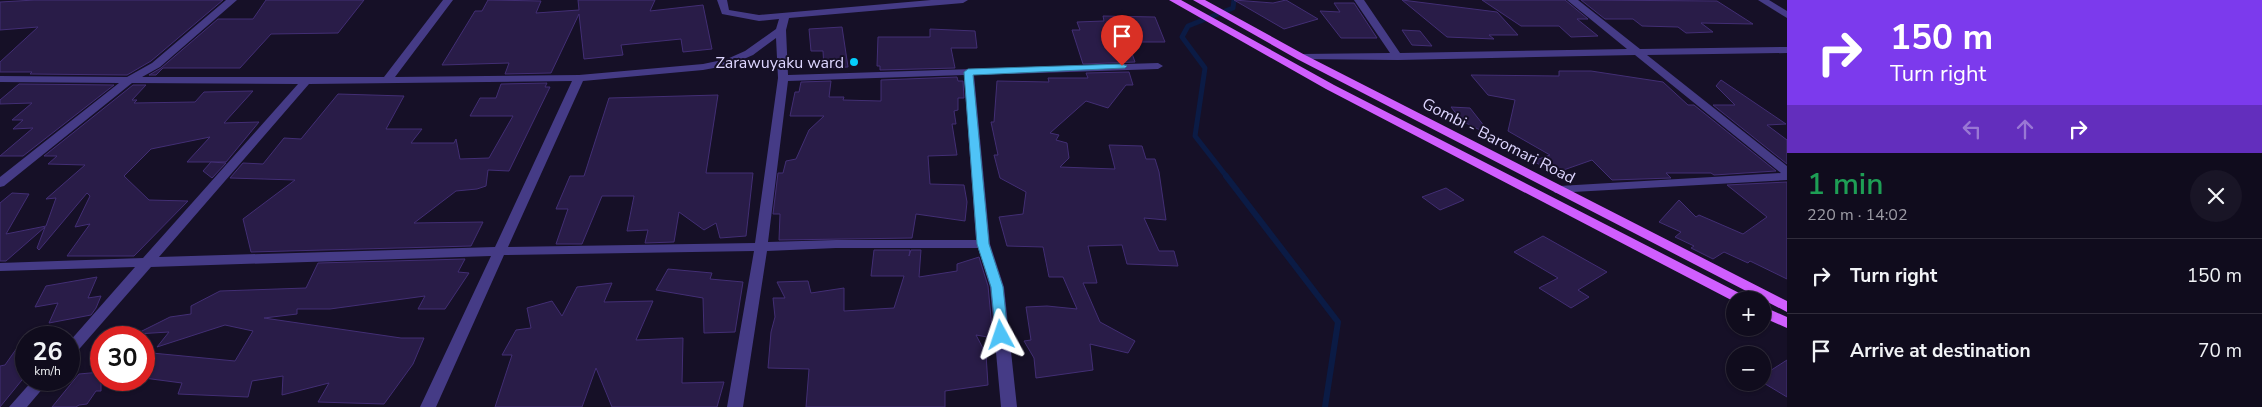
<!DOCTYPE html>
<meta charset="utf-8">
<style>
:root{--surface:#100c1d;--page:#191526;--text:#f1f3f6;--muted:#9c9ba4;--line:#302c3b}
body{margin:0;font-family:"Nunito Sans",sans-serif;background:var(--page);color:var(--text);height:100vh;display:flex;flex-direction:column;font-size:19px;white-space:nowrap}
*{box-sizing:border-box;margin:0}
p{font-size:16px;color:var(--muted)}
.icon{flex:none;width:28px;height:28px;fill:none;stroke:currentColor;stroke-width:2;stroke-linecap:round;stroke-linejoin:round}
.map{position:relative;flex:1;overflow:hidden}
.details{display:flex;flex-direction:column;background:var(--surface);width:475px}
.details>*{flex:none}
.banner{background:#7c3aed;color:#fff;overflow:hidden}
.controls{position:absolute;left:1726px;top:291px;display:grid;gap:10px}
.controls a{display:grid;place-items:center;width:45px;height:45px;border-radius:50%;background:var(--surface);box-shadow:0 1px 4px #0004,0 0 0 1px var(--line);font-size:25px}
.speed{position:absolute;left:15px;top:326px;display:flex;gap:10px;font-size:25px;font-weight:700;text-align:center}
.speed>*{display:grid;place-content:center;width:65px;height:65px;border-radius:50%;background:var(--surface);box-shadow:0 1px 4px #0004,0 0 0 1px var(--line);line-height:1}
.speed small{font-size:12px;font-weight:400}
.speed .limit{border:8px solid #d22;background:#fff;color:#111}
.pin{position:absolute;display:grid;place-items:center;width:42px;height:42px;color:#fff;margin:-51px -21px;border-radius:50% 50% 50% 0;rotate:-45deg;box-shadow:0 0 5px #0007}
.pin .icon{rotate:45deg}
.me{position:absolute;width:55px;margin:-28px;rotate:355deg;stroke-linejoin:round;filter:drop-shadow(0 0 4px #0008)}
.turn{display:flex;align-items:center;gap:18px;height:105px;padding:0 20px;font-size:22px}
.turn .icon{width:65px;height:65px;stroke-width:2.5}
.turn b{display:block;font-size:35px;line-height:42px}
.lanes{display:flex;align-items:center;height:48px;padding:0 20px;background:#0003;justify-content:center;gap:25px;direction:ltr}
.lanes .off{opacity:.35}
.round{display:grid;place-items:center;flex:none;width:52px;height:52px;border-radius:26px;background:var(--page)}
.overview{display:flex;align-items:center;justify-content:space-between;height:85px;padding:0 20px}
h1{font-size:30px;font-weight:600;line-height:38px;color:#1e9e55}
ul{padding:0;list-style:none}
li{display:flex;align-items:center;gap:15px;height:75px;padding:0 20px;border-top:1px solid var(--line)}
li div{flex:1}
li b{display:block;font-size:19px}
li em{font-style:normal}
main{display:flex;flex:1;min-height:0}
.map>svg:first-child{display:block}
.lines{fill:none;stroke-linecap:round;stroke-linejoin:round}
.stream-far1{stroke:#0b1b45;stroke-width:5}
.stream{stroke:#0b1b45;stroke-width:6}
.building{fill:#291c48;stroke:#422e74}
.street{fill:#453b86;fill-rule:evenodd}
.primary{fill:#d05efe;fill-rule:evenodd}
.route{fill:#4fc3f7;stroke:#337fa1}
.poi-dot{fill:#04cefd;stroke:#161027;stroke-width:2}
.labels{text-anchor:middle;stroke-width:4;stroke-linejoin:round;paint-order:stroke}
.poi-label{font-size:16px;fill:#ded6ff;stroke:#161027;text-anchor:end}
.street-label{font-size:16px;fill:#ded6ff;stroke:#161027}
</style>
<main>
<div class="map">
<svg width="1787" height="407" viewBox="0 0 1787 407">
<rect width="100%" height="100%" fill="#161027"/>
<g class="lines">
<path class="stream-far1" d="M1227 177 1195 136 1205 68 1182 37 1188 26 1233 8 1234 0"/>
<path class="stream" d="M1226 176 1338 322 1325 407"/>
</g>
<g class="building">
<path d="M35 0H223L151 61 127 75 30 74 32 72H0V62L38 27 0 30V2Z"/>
<path d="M266 0H364L338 33 271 34 240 68H163L156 75H149L161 68 218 19H253Z"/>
<path d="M488 0 541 1 536 13 579 10 578 0H655L650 11 703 5 712 49 683 52 681 39 621 45 623 55 584 59 579 14 551 73 505 74 509 63 442 65 475 11H482Z"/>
<path d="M1234 0 1273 3 1286 0 1318 19 1284 29Z"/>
<path d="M1402 0 1497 12 1518 35H1489L1494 39 1447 37Z"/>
<path d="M1482 0H1565L1588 19H1577L1598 36 1571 37 1559 26H1521Z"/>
<path d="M1581 0 1717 1 1753 24 1701 23 1713 32 1686 33 1678 27 1642 26 1633 19H1605Z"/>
<path d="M1334 3H1354L1377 38H1341L1320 11 1340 12Z"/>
<path d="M1103 16 1155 17 1165 42H1128L1135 62 1083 64 1072 30H1080L1077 22 1104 21Z"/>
<path d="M842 27 848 67 824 68 823 51H811L809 29Z"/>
<path d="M930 29 975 31 977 48H951L955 68 880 70V66H877L878 37H930Z"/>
<path d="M1402 30 1420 31 1432 46 1412 45Z"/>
<path d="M1559 71H1591L1663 82 1688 105H1694L1776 171 1714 175 1711 173H1666L1671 178 1612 180 1592 160 1555 173 1533 161 1550 155 1508 131 1515 100 1488 95 1471 75 1559 76Z"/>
<path d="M1129 72 1133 85H1126L1108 108 1086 101 1050 133 1059 135 1056 140 1067 143 1069 158 1060 167 1115 169 1109 145 1142 146 1146 159H1155L1159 172 1166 220 1144 218 1159 251H1174L1178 266 1127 264 1122 245 1088 246 1097 283H1083L1100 322 1135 341 1128 353 1090 344 1093 370 1036 378 1034 358 1024 341 1031 340 1026 307 1047 306 1077 309 1063 277H1049L1043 247 1007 246 999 217 1023 214 1026 192 1000 178 994 155H998L991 122H994L997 81 1049 82 1048 78H1088L1086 73Z"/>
<path d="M957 77 958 81H963L964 98H958V110L954 111 956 124H952L957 155 928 156 930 184 964 185 967 202 965 221 916 214 912 238 779 240 780 214H773L778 173H783L786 161 796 159 809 130 824 116H790L795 92H799L801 82 831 81 829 97H844L843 100 881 101V80Z"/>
<path d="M1721 80 1786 124 1767 125 1787 140V164L1713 105H1735L1716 86Z"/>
<path d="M547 83 545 87H550L509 171 488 170 486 186 477 189 456 191 414 223 483 222 471 246 251 252 243 219 295 180 230 178 243 163 263 164 284 138 301 139 338 94 404 96 386 129H422L411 143H454L456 139 460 159 489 158 513 116H470L480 98H496L501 84Z"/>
<path d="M19 84 114 85 23 156H0L33 128 13 129 23 120H12L32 103 0 104V100Z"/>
<path d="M133 85H146L132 100H137L134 103 195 102 204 92 253 91 224 123 259 122 226 162H187L210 137 151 149 124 176 149 200 188 201 134 256H67L90 224 75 227 90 196 87 193 39 250 37 248 45 227 6 261H0V203L12 193 29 194 6 234 46 226 56 198 46 199 85 165 48 164 57 156H44Z"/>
<path d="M718 95 706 173H753L746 236 720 238 716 223 704 230 679 212 674 242 645 243 648 230 627 231 634 196H602L582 244H556L568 209H556L570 176H584L609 98Z"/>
<path d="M1451 107 1470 108 1492 136 1462 121Z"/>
<path d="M211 162 226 163 212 178 203 171Z"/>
<path d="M1787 182V279L1750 261 1748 263 1724 252 1713 259 1691 248 1694 246 1675 237 1681 232 1659 222 1679 200 1696 217 1699 215 1743 234 1767 217 1727 185Z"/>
<path d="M1446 188 1464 200 1440 210 1422 197Z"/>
<path d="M1543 236 1607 272 1578 290 1589 297 1571 308 1539 288 1558 278 1514 252Z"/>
<path d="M874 250H910L909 256 911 250H921L919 277 957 271V264L979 257 988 286 993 338 976 335 986 354 988 385 945 391V407H806L809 369 768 368 771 332 775 317 773 298H785L777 282 808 281 811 293 844 288V311L894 308 904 276H871Z"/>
<path d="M465 259 458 272 469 273 445 309H418L425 296 330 309H297V314L264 318 401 338H424L413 364 384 404 318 402 329 383 282 395 283 376 252 381 248 397 178 394 182 383 144 378V364L152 353 235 361 253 331 225 325 157 347 169 332 136 334 170 317 191 314V306L220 291 306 288 318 263Z"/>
<path d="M668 269 712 273 710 279 743 282 735 332 704 333 703 298 656 290Z"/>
<path d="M97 277 88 298 101 296 96 308 91 315 49 323 58 303 35 307 46 286Z"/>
<path d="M612 283 604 302 653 301 636 340 683 338 682 383 724 382 717 407H612L596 368 582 407H495L512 355H502L516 330 531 328 527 308 552 301 562 316 577 287Z"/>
<path d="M26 335V375L0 407V366L5 365Z"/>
<path d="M1787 360V397L1762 382V376Z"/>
<path d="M101 372V391H96L87 404 79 405 76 407H52L79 374Z"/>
</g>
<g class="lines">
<g class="street">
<path d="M226 0H237L160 67 142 77H384L443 0H453L395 77 579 75 703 64 727 59 745 51 776 29 779 19 759 21 722 14 717 0H727L729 10 759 15 931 0H968L963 3 789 18 786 30 788 75 1158 63 1163 66 1158 69 974 75 990 244 1004 287 1017 407H1001L990 287 978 248H836L767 251 743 407H727L754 251 504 255 436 407H420L491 256 151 267 74 355 69 356V342L135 267 0 271V263L143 258 298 84 132 83 4 186 0 187V177L119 83 0 82V76L127 77 152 63ZM776 38 778 78 755 243 508 247 583 81 703 70 730 65 753 55ZM964 75 976 240H836L768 242 788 81ZM572 81 495 247 159 257 309 84Z"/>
<path d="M1354 0H1364L1400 53 1627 49 1567 0H1578L1640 49 1787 47V53L1647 55 1787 166V180L1555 193 1553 190 1559 186 1781 173 1635 55 1398 60 1297 59V55L1301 54 1390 53Z"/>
<path d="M1758 0H1769L1787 11V18Z"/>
<path d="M33 380H50L27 407H9Z"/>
</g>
<g class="primary">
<path d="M1169 0H1181L1334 85 1747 297 1749 300H1735V302L1326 89Z"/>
<path d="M1193 0H1205L1305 55 1787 301V312L1297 59Z"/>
<path d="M1762 306 1787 317V328L1762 317Z"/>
</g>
</g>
<path class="route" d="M1122 64 1127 66 1125 68 973 75 989 244 1003 287 1008 335 1006 338H996L991 287 977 244 964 72 968 69Z"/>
<circle class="poi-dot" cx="854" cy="62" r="5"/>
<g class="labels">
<g class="poi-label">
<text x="844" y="68">Zarawuyaku ward</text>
</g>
<g class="street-label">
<text transform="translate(1499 140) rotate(27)" y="6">Gombi - Baromari Road</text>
</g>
</g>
</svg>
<div class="controls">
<a>+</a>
<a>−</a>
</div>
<div class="speed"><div>26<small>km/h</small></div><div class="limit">30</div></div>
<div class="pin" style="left:1122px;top:66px;background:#d93025"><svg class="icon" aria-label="arrive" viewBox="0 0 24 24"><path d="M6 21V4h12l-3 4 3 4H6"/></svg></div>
<svg class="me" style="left:1001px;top:335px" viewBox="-20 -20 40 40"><path d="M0-17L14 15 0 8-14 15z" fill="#4fc3f7" stroke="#fff" stroke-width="4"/></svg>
</div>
<section class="details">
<div class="banner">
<div class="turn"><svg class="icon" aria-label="right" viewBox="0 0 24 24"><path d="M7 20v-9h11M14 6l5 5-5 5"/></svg><div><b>150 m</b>Turn right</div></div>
<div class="lanes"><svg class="icon off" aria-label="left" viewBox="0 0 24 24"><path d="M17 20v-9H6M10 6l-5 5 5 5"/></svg><svg class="icon off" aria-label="ahead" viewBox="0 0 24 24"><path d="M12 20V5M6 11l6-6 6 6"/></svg><svg class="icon" aria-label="right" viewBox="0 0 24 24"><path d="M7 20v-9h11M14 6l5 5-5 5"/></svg></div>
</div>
<div class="overview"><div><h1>1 min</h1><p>220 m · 14:02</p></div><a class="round"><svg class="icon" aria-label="close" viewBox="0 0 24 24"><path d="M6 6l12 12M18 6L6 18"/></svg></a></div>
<ul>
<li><svg class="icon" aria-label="right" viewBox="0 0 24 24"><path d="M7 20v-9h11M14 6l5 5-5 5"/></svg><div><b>Turn right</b></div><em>150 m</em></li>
<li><svg class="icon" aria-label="arrive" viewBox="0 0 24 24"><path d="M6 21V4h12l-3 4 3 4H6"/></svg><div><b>Arrive at destination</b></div><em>70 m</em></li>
</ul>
</section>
</main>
